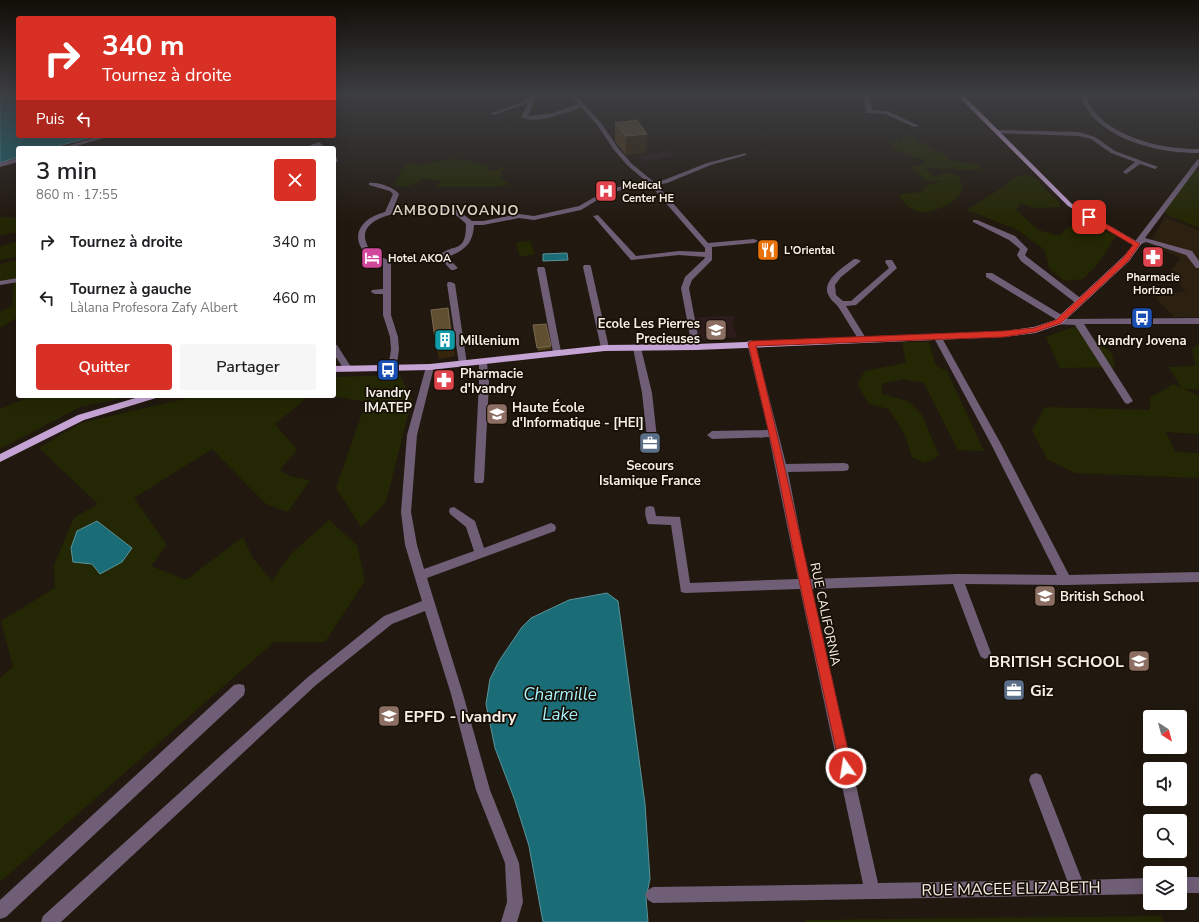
<!DOCTYPE html>
<html lang="fr">
<meta charset="utf-8">
<style>
:root{--surface:#fff;--page:#f6f6f6;--text:#202124;--muted:#757577;--accent:#d93025}
body{margin:0;font-family:"Nunito Sans",sans-serif;background:var(--page);color:var(--text);height:100vh;display:flex;flex-direction:column;font-size:15px;white-space:nowrap}
*{box-sizing:border-box;margin:0}
p{font-size:13px;color:var(--muted)}
.icon{flex:none;width:22px;height:22px;fill:none;stroke:currentColor;stroke-width:2;stroke-linecap:round;stroke-linejoin:round}
.map{position:relative;flex:1;overflow:hidden}
.side{position:absolute;left:16px;top:146px;width:320px;height:252px;display:flex;flex-direction:column;background:var(--surface);border-radius:4px;box-shadow:0 4px 16px #0002}
.side>*{flex:none}
.hud{position:absolute;left:16px;top:16px;width:320px;height:122px;border-radius:4px;box-shadow:0 4px 16px #0002;background:#d93025;color:#fff;overflow:hidden}
.needle{width:26px;rotate:144deg}
.controls{position:absolute;left:1143px;top:710px;display:grid;gap:8px}
.controls a{display:grid;place-items:center;width:44px;height:44px;border-radius:4px;background:var(--surface);box-shadow:0 4px 16px #0002;font-size:20px}
.pin{position:absolute;display:grid;place-items:center;width:34px;height:34px;color:#fff;margin:-17px;border-radius:8px;box-shadow:0 2px 6px #0006}
.me{position:absolute;width:44px;margin:-22px;rotate:347deg;stroke-linejoin:round;filter:drop-shadow(0 0 3px #0008)}
.turn{display:flex;align-items:center;gap:14px;height:84px;padding:0 20px;font-size:18px}
.turn .icon{width:52px;height:52px;stroke-width:2.5}
.turn b{display:block;font-size:28px;line-height:34px}
.then{display:flex;align-items:center;height:38px;padding:0 20px;background:#0003;gap:8px;font-size:15px}
.round{display:grid;place-items:center;flex:none;width:42px;height:42px;border-radius:4px;background:var(--page)}
.head{display:flex;align-items:center;justify-content:space-between;height:68px;padding:0 20px}
h1{font-size:24px;font-weight:600;line-height:30px}
.button{display:flex;gap:8px;margin-top:auto;padding:8px 20px}
.button a{flex:1;height:46px;border-radius:4px;background:var(--accent);color:#fff;font-size:16px;font-weight:600;line-height:46px;text-align:center}
.button a+a{background:var(--page);color:var(--text)}
ul{padding:0;list-style:none}
li{display:flex;align-items:center;gap:12px;height:56px;padding:0 20px}
li div{flex:1}
li b{display:block;font-size:15px}
li em{font-style:normal}
.map>svg:first-child{display:block}
.built{fill:#2c2110}
.education{fill:#2e1c1d}
.green{fill:#232703}
.water{fill:#1a6c77;stroke:#5c9399}
.lines{fill:none;stroke-linecap:round;stroke-linejoin:round}
.minor{fill:#6f5e76;fill-rule:evenodd}
.major{fill:#c6a3d5;fill-rule:evenodd}
.wall{fill:#4f3c1b}
.shaded-wall{fill:#35260d}
.building{fill:#614f31;stroke:#78684e}
.route{fill:#d93025;stroke:#8d1f18}
.labels{text-anchor:middle;stroke-width:3.5;stroke-linejoin:round;paint-order:stroke}
.far-poi-label{font-size:11px;font-weight:bold;fill:#f5efe8;stroke:#171006;text-anchor:start}
.poi-label{font-size:13px;font-weight:bold;fill:#f5efe8;stroke:#171006;text-anchor:start}
.street-label{font-size:13px;fill:#f5efe8;stroke:#171006}
.far-district-label{font-size:14px;font-weight:bold;letter-spacing:1px;fill:#d8cec0;stroke:#171006}
.near-poi-label{font-size:16px;font-weight:bold;fill:#f5efe8;stroke:#171006;text-anchor:start}
.near-street-label{font-size:16px;fill:#f5efe8;stroke:#171006}
.near-water-label{font-size:17px;font-style:italic;fill:#a6f1fd;stroke:#171006}
</style>
<div class="map">
<svg width="1199" height="922" viewBox="0 0 1199 922">
<rect width="100%" height="100%" fill="#21190f"/>
<path class="built" d="M1165 217 1199 230V317H1174L1155 297 1186 291 1169 273 1181 258 1149 244Z"/>
<g class="education">
<path d="M669 151 674 155 672 157 643 162 638 156Z"/>
<path d="M734 316 733 327 738 337 704 341 698 334 694 319 701 317Z"/>
</g>
<g class="green">
<path d="M910 135 918 141 947 156 948 160 978 165 983 169C964 171 944 168 925 168L935 177 948 172 959 176C960 179 962 184 962 188 962 201 932 214 921 212 914 211 904 204 900 198L901 194 921 192 928 185 944 181H926L912 167 927 162 897 150 888 142 898 140 902 142V136Z"/>
<path d="M450 159 466 160 489 166 488 169 493 171 503 167 506 169 500 172 503 175 499 179 511 184 495 187H437L440 180 422 179C414 187 403 188 393 184L398 180 401 170 408 164 413 163 418 165Z"/>
<path d="M1195 169 1199 170V228L1169 216 1165 213 1167 206Z"/>
<path d="M1026 175 1036 179 1052 196 1059 201 1060 207 1035 208 1021 203 1016 210 1038 230 1059 236 1066 229 1084 221 1116 236 1097 265 1083 279 1064 281 1049 268 1045 250 1016 229 967 210 1003 187 1016 176Z"/>
<path d="M0 217 18 218V232L0 235Z"/>
<path d="M18 241V259L15 257 0 260V247Z"/>
<path d="M530 241 535 254 520 257 516 243Z"/>
<path d="M18 260V317L0 328V312L12 306 14 279 0 282V264Z"/>
<path d="M1076 326 1112 353 1115 367 1060 368 1046 337Z"/>
<path d="M902 342H929L936 366 947 371 984 451 958 450 924 383 903 379 882 384V394L908 401 922 415 939 456 925 463 912 457 905 435 889 409 869 404 857 384 865 371 906 363Z"/>
<path d="M1199 343V390L1184 389 1199 396V434L1166 432 1175 452 1199 453V478L1075 473 1047 459 1032 430 1045 407 1150 410V398L1173 384 1182 388 1168 367 1195 366 1192 349Z"/>
<path d="M400 375 412 399 386 502 361 527 336 488 366 402 331 396H334V377Z"/>
<path d="M32 396H121L119 399 80 407 0 449V409Z"/>
<path d="M196 396H309L275 424 297 450 280 470 289 476 310 480 288 512 266 504 212 449 134 498 167 545 151 566 186 580 243 537 252 557 272 581 292 553 329 520 357 545 365 581 325 642H274L0 882V678L13 667 1 621 55 588 54 565 74 518 98 504 39 448 81 423Z"/>
<path d="M1162 916 1164 922H806V920Z"/>
</g>
<g class="water">
<path d="M0 95H18V136H96L51 148H18V157L0 163Z"/>
<path d="M567 253 568 260 543 261V254Z"/>
<path d="M97 521 132 548 122 562 100 574 92 564 73 562 71 548 77 531Z"/>
<path d="M607 593 618 601 645 804 650 879 646 898 648 922H543L529 846 514 798 495 748 486 704 490 679 499 661 522 627 531 618 569 600Z"/>
</g>
<g class="lines">
<g class="minor">
<path d="M535 95H542L535 99 528 116 553 113 578 104 570 95H576L602 124 618 148 632 164 654 182 664 180 707 163 746 153V155L711 165 667 183 657 185 708 243 754 239 758 241 754 243 712 247V260L692 280 689 288 700 347 696 350 692 347 681 288 685 277 704 259 705 257 679 255 631 260 593 216 598 215 636 256 679 251 705 252V248L651 186 621 190 604 196 581 210 534 220 519 218 483 225H474C473 244 464 251 447 257L458 268 454 270H451L438 256C454 242 466 255 466 224 461 219 454 212 446 211 425 207 344 212 370 250 375 257 385 257 391 262V315L398 337 399 350 396 368 395 370H389L388 368 391 350 390 337 383 315V294H375L371 292 372 290 383 289V263C350 253 349 221 385 212L393 194 390 191 369 185V183C378 182 393 187 399 194L393 210 426 206 447 207 459 211 472 221H483L519 214 534 216 579 206 600 194 618 187 647 182 628 166 614 150 598 126 581 107C567 113 534 125 521 117L528 103 494 115 489 114 520 103Z"/>
<path d="M863 95H869L872 108 871 110 888 111 919 126 914 127 885 114 865 113 866 108Z"/>
<path d="M1085 95H1092L1087 99C1102 136 1163 150 1199 149V153C1160 154 1097 139 1081 98Z"/>
<path d="M997 130 1079 132 1095 137 1115 151 1158 167 1155 169 1140 164 1126 174 1123 172 1124 171 1135 162 1111 153 1091 139 1079 136 995 133V131Z"/>
<path d="M100 136H110L70 148H60Z"/>
<path d="M319 142 326 148H320L318 146 303 148Z"/>
<path d="M334 156 337 158 338 162H334Z"/>
<path d="M18 158V162L0 167V163Z"/>
<path d="M1199 159V165L1145 238 1192 251 1199 261V268H1196L1186 255 1146 242 1137 246 1133 244 1197 160Z"/>
<path d="M973 220H977L1015 236 1028 249 1025 255 1027 257 1083 300V304H1077L1021 261 1017 255 1020 249 1009 240 973 222Z"/>
<path d="M854 259H857L861 261 841 277 835 285 836 295 843 301H851L889 268 885 262 886 260H892L897 268 856 305 846 306 867 340 863 343 860 342C853 331 846 319 839 308 836 303 831 301 829 296 820 281 844 267 854 259Z"/>
<path d="M584 265H590L591 267 609 348 605 351 601 348 583 267Z"/>
<path d="M538 267H544L545 269 561 352 557 355 553 352 537 269Z"/>
<path d="M986 273H992L1065 317 1066 319 1199 318V324H1084L1133 401 1128 404 1125 403 1075 325 1055 324 1054 322 1057 320 986 277Z"/>
<path d="M18 278V282L0 285V281Z"/>
<path d="M448 282H451L455 284 467 364 463 367 459 364 447 284Z"/>
<path d="M938 335 942 338 1001 444 1069 575 1199 572V582L1066 585 965 584 991 653 989 657 985 659 981 657 979 653 953 584 812 589 878 883 1067 880 1029 780 1031 775 1036 773 1041 775 1082 880 1150 878V894L653 903 648 900 645 895 648 890 653 887 863 884 800 589 685 593 681 592 671 525 648 524C646 519 644 512 646 507L650 506 654 507 656 516 680 517 690 583 798 579 769 437 712 439 707 435 712 431 768 430 747 343 748 341 751 340 755 343 786 464 844 463 848 464 849 467 848 470 844 471 788 472 809 579 957 574 1057 575 991 444 934 338Z"/>
<path d="M334 344 337 345 351 367 352 369 351 371H345L334 354Z"/>
<path d="M637 345 641 348 652 393 657 438 652 442 647 438 642 393 633 348Z"/>
<path d="M483 360 487 363 489 383 484 480 483 483H475L474 480 479 383V363Z"/>
<path d="M430 364 434 367 417 435 411 512 417 545 424 569 474 551 466 527 450 514 449 511 450 508 454 507 475 521 484 548 551 523 555 525 556 528 555 531 427 578 463 694 490 790 519 863 523 902 517 922H501L507 902 505 863 476 790 451 694 425 611 392 624 316 685 61 922H41L43 916 308 677 384 616 422 601 405 545 401 512 407 435 426 367Z"/>
<path d="M239 684 244 685 245 690 244 695 6 917 0 919V900L234 685Z"/>
<rect x="1180" y="877" width="19" height="16"/>
</g>
<g class="major">
<path d="M957 95H963L1072 204 1141 244 1129 261 1061 324 1035 333 1004 337 696 350 605 351 430 370 334 372V366L430 364 605 345 696 344 1004 331 1034 327 1055 320 1123 257 1133 245 1068 206Z"/>
<path d="M142 396H158L156 398 84 420 0 462V454L78 415Z"/>
</g>
</g>
<g class="wall">
<path d="M615 123 646 152 626 155 615 141Z"/>
<path d="M534 328 551 346V349L538 351Z"/>
</g>
<g class="shaded-wall">
<path d="M647 134 646 152 626 155V136Z"/>
<path d="M448 308 451 321 455 356 439 359 436 346Z"/>
</g>
<g class="building">
<path d="M637 120 647 134 626 136 615 123Z"/>
<path d="M448 308 452 343 436 346 431 310Z"/>
<path d="M546 324 551 346 537 348 533 325Z"/>
</g>
<linearGradient id="sky" x2="0" y2="1"><stop stop-color="#120e08"/><stop offset="0.42" stop-color="#3d3e42"/><stop offset="1" stop-color="#3d3e42" stop-opacity="0"/></linearGradient>
<rect width="1199" height="224" fill="url(#sky)"/>
<path class="route" d="M1087 215H1091L1140 244 1128 261 1061 323 1035 332 1004 337 756 346C790 486 820 627 852 768L850 772 846 774 841 772 800 585 777 468 748 343 751 341 1004 331 1034 328 1056 320 1123 258 1133 245 1087 218Z"/>
<defs>
<g id="hospital-square" transform="scale(1.15)"><rect x="-9" y="-9" width="18" height="18" rx="4" fill="#e0444e" stroke="#171006"/><path d="M-5-5h3v3.5h4V-5h3V5h-3V1.5h-4V5h-3Z" fill="#fff"/></g>
<g id="restaurant-square" transform="scale(1.15)"><rect x="-9" y="-9" width="18" height="18" rx="4" fill="#e8710a" stroke="#171006"/><path d="M-5-6h1v4h1v-4h1v4h1v-4h1v5L-1.5 .5V6h-2V.5L-5-1ZM5-6V6H3V1.5H1.5Q1.5-4 5-6Z" fill="#fff"/></g>
<g id="pharmacy-square" transform="scale(1.15)"><rect x="-9" y="-9" width="18" height="18" rx="4" fill="#e0444e" stroke="#171006"/><path d="M-2-6h4v4h4v4h-4v4h-4v-4h-4v-4h4Z" fill="#fff"/></g>
<g id="hotel-square" transform="scale(1.15)"><rect x="-9" y="-9" width="18" height="18" rx="4" fill="#d1479c" stroke="#171006"/><path d="M-6-4.5h1.5V1H6V5H4.5V3h-9V5H-6ZM-4 0a1.8 1.8 0 1 1 3.6 0ZM.5 0V-2.5h3Q6-2.5 6 0Z" fill="#fff"/></g>
<g id="bus-square" transform="scale(1.15)"><rect x="-9" y="-9" width="18" height="18" rx="4" fill="#1a4fb4" stroke="#171006"/><path d="M-5-6H5V4H4V6H2V4H-2V6H-4V4H-5ZM-3.5-4V0h7V-4ZM-3.5 1.2v1.5H-2V1.2ZM2 1.2v1.5H3.5V1.2Z" fill="#fff"/></g>
<g id="school-square" transform="scale(1.15)"><rect x="-9" y="-9" width="18" height="18" rx="4" fill="#8d6e63" stroke="#171006"/><path d="M0-5L7-2L0 1L-7-2ZM-4 1L0 2.5L4 1V4Q0 6-4 4Z" fill="#fff"/></g>
<g id="building-square" transform="scale(1.15)"><rect x="-9" y="-9" width="18" height="18" rx="4" fill="#0f9aa8" stroke="#171006"/><path d="M-4-6H4V6H1V3H-1V6H-4ZM-2.5-4.3h1.7v1.8h-1.7ZM.8-4.3h1.7v1.8H.8ZM-2.5-1h1.7V.8h-1.7ZM.8-1h1.7V.8H.8Z" fill="#fff"/></g>
<g id="office-square" transform="scale(1.15)"><rect x="-9" y="-9" width="18" height="18" rx="4" fill="#5c6f8a" stroke="#171006"/><path d="M-6-3h4V-5.5h4V-3h4V5H-6ZM-1-4.5V-3h2v-1.5ZM-6 0V1H6V0Z" fill="#fff"/></g>
</defs>
<g fill-rule="evenodd">
<use href="#hospital-square" x="606" y="191"/>
<use href="#restaurant-square" x="768" y="250"/>
<use href="#pharmacy-square" x="1153" y="257"/>
<use href="#hotel-square" x="372" y="258"/>
<use href="#bus-square" x="1142" y="318"/>
<use href="#school-square" x="716" y="330"/>
<use href="#building-square" x="445" y="340"/>
<use href="#bus-square" x="388" y="370"/>
<use href="#pharmacy-square" x="444" y="380"/>
<use href="#school-square" x="497" y="414"/>
<use href="#office-square" x="650" y="443"/>
<use href="#school-square" x="1045" y="596"/>
<use href="#school-square" x="1139" y="661"/>
<use href="#office-square" x="1014" y="690"/>
<use href="#school-square" x="389" y="716"/>
</g>
<g class="labels">
<g class="far-poi-label">
<text x="622" y="189">Medical<tspan x="622" dy="13">Center HE</tspan></text>
<text x="784" y="254">L'Oriental</text>
<text x="388" y="262">Hotel AKOA</text>
<text x="1153" y="281" text-anchor="middle">Pharmacie<tspan x="1153" dy="13">Horizon</tspan></text>
</g>
<g class="poi-label">
<text x="700" y="328" text-anchor="end">Ecole Les Pierres<tspan x="700" dy="15">Precieuses</tspan></text>
<text x="460" y="345">Millenium</text>
<text x="1142" y="345" text-anchor="middle">Ivandry Jovena</text>
<text x="460" y="378">Pharmacie<tspan x="460" dy="15">d'Ivandry</tspan></text>
<text x="388" y="397" text-anchor="middle">Ivandry<tspan x="388" dy="15">IMATEP</tspan></text>
<text x="512" y="412">Haute École<tspan x="512" dy="15">d'Informatique - [HEI]</tspan></text>
<text x="650" y="470" text-anchor="middle">Secours<tspan x="650" dy="15">Islamique France</tspan></text>
<text x="1060" y="601">British School</text>
</g>
<g class="street-label">
<text transform="translate(826 614) rotate(78)" y="5">RUE CALIFORNIA</text>
</g>
<g class="far-district-label">
<text x="456" y="215">AMBODIVOANJO</text>
</g>
<g class="near-poi-label">
<text x="1124" y="667" text-anchor="end">BRITISH SCHOOL</text>
<text x="1030" y="696">Giz</text>
<text x="404" y="722">EPFD - Ivandry</text>
</g>
<g class="near-street-label">
<text transform="translate(1011 888) rotate(-1)" y="6">RUE MACEE ELIZABETH</text>
</g>
<g class="near-water-label">
<text x="560" y="700">Charmille<tspan x="560" dy="20">Lake</tspan></text>
</g>
</g>
</svg>
<div class="controls">
<a><svg class="needle" viewBox="-14 -14 28 28"><path d="M0-13l5 13h-10z" fill="#e53935"/><path d="M0 13l5-13h-10z" fill="#757577"/></svg></a>
<a><svg class="icon" aria-label="sound" viewBox="0 0 24 24"><path d="M4 9h4l5-4v14l-5-4H4zM17 9q2 3 0 6"/></svg></a>
<a><svg class="icon" aria-label="search" viewBox="0 0 24 24"><circle cx="10" cy="10" r="6"/><path d="M15 15l6 6"/></svg></a>
<a><svg class="icon" aria-label="layers" viewBox="0 0 24 24"><path d="M12 4l9 5-9 5-9-5zM3 14l9 5 9-5"/></svg></a>
</div>
<div class="pin" style="left:1089px;top:217px;background:#d93025"><svg class="icon" aria-label="arrive" viewBox="0 0 24 24"><path d="M6 21V4h12l-3 4 3 4H6"/></svg></div>
<svg class="me" style="left:846px;top:768px" viewBox="-20 -20 40 40"><circle r="17" fill="#d93025" stroke="#fff" stroke-width="3"/><path d="M0-11L8 9 0 5-8 9z" fill="#fff"/></svg>
<div class="hud">
<div class="turn"><svg class="icon" aria-label="right" viewBox="0 0 24 24"><path d="M7 20v-9h11M14 6l5 5-5 5"/></svg><div><b>340 m</b>Tournez à droite</div></div>
<div class="then">Puis<svg class="icon" aria-label="left" viewBox="0 0 24 24"><path d="M17 20v-9H6M10 6l-5 5 5 5"/></svg></div>
</div>
<section class="side">
<div class="head"><div><h1>3 min</h1><p>860 m · 17:55</p></div><a class="round" style="background:#d93025;color:#fff"><svg class="icon" aria-label="close" viewBox="0 0 24 24"><path d="M6 6l12 12M18 6L6 18"/></svg></a></div>
<ul>
<li><svg class="icon" aria-label="right" viewBox="0 0 24 24"><path d="M7 20v-9h11M14 6l5 5-5 5"/></svg><div><b>Tournez à droite</b></div><em>340 m</em></li>
<li><svg class="icon" aria-label="left" viewBox="0 0 24 24"><path d="M17 20v-9H6M10 6l-5 5 5 5"/></svg><div><b>Tournez à gauche</b><p>Làlana Profesora Zafy Albert</p></div><em>460 m</em></li>
</ul>
<div class="button"><a>Quitter</a><a>Partager</a></div>
</section>
</div>
